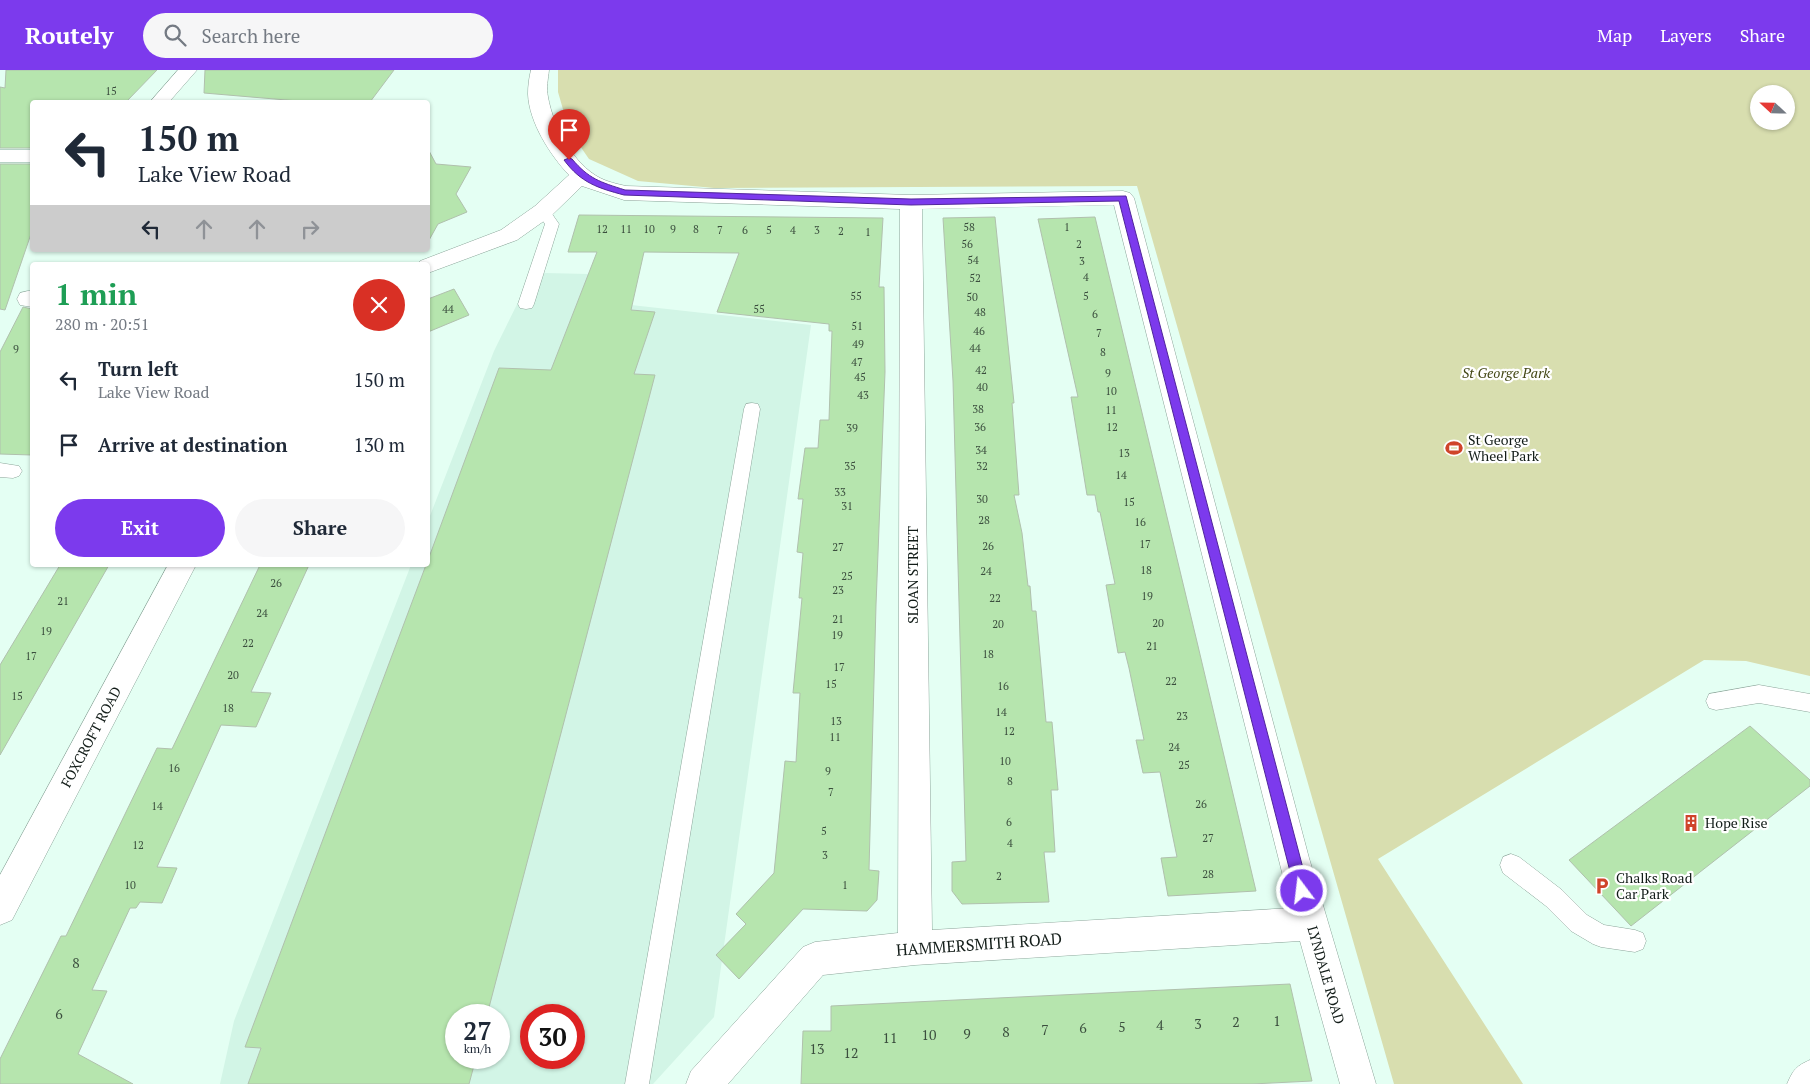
<!DOCTYPE html>
<meta charset="utf-8">
<style>
:root{--surface:#fff;--page:#f6f6f7;--text:#1f2937;--muted:#747a83;--accent:#7c3aed}
body{margin:0;font-family:"PT Serif",serif;background:var(--page);color:var(--text);height:100vh;display:flex;flex-direction:column;font-size:19px;white-space:nowrap}
*{box-sizing:border-box;margin:0}
p{font-size:16px;color:var(--muted)}
.icon{flex:none;width:28px;height:28px;fill:none;stroke:currentColor;stroke-width:2;stroke-linecap:round;stroke-linejoin:round}
.map{position:relative;flex:1;overflow:hidden}
.panel{position:absolute;left:30px;top:192px;width:400px;height:305px;display:flex;flex-direction:column;background:var(--surface);border-radius:5px;box-shadow:0 1px 4px #0004}
.panel>*{flex:none}
.banner{position:absolute;left:30px;top:30px;width:400px;height:152px;border-radius:5px;box-shadow:0 1px 4px #0004;background:#fff;color:var(--text);overflow:hidden}
.needle{width:32px;rotate:292deg}
.fabs{position:absolute;left:1750px;top:15px;display:grid;gap:10px}
.fabs a{display:grid;place-items:center;width:45px;height:45px;border-radius:50%;background:var(--surface);box-shadow:0 1px 4px #0004;font-size:25px}
.speed{position:absolute;left:445px;top:934px;display:flex;gap:10px;font-size:25px;font-weight:700;text-align:center}
.speed>*{display:grid;place-content:center;width:65px;height:65px;border-radius:50%;background:var(--surface);box-shadow:0 1px 4px #0004;line-height:1}
.speed small{font-size:12px;font-weight:400}
.speed .limit{border:8px solid #d22;background:#fff;color:#111}
.pin{position:absolute;display:grid;place-items:center;width:42px;height:42px;color:#fff;margin:-51px -21px;border-radius:50% 50% 50% 0;rotate:-45deg;box-shadow:0 0 5px #0007}
.pin .icon{rotate:45deg}
.me{position:absolute;width:55px;margin:-28px;rotate:345deg;stroke-linejoin:round;filter:drop-shadow(0 0 4px #0008)}
.turn{display:flex;align-items:center;gap:18px;height:105px;padding:0 25px;font-size:22px}
.turn .icon{width:65px;height:65px;stroke-width:2.5}
.turn b{display:block;font-size:35px;line-height:42px}
.lanes{display:flex;align-items:center;height:48px;padding:0 25px;background:#0003;justify-content:center;gap:25px;direction:ltr}
.lanes .off{opacity:.35}
.round{display:grid;place-items:center;flex:none;width:52px;height:52px;border-radius:26px;background:var(--page)}
.summary{display:flex;align-items:center;justify-content:space-between;height:85px;padding:0 25px}
h1{font-size:30px;font-weight:700;line-height:38px;color:#1e9e55}
.primary-button{display:flex;gap:10px;margin-top:auto;padding:10px 25px}
.primary-button a{flex:1;height:58px;border-radius:30px;background:var(--accent);color:#fff;font-size:20px;font-weight:700;line-height:58px;text-align:center}
.primary-button a+a{background:var(--page);color:var(--text)}
ul{padding:0;list-style:none}
li{display:flex;align-items:center;gap:15px;height:65px;padding:0 25px}
li div{flex:1}
li b{display:block;font-size:19px}
li em{font-style:normal}
header{display:flex;align-items:center;gap:30px;box-sizing:border-box;height:70px;padding:0 25px;background:var(--accent);color:#fff}
header strong{font-size:24px}
nav{display:flex;gap:28px;margin-inline-start:auto;font-size:18px}
.search{width:350px;height:45px;background:var(--page);display:flex;align-items:center;gap:12px;box-sizing:border-box;padding:0 18px;border-radius:28px;color:var(--muted);font-size:19px}
.map>svg:first-child{display:block}
.built{fill:#d2f5e6;fill-rule:evenodd}
.green{fill:#d8deaf;fill-rule:evenodd}
.building{fill:#b6e5ae;stroke:#b0c0ad}
.lines{fill:none;stroke-linecap:round;stroke-linejoin:round}
.service-casing{stroke:#8ca59a;stroke-width:1}
.minor-casing{stroke:#8ca59a;stroke-width:1}
.service{fill:#fff;fill-rule:evenodd}
.minor{fill:#fff;fill-rule:evenodd}
.route{fill:#7c3aed;stroke:#51269a}
.labels{text-anchor:middle;stroke-width:4.5;stroke-linejoin:round;paint-order:stroke}
.number-label{font-size:11px;fill:#3b4e3e}
.park-label{font-size:14px;font-style:italic;fill:#444816;stroke:#fff}
.poi-label{font-size:14px;fill:#121c18;stroke:#fff;text-anchor:start}
.street-label{font-size:14px;fill:#121c18;stroke:#fff}
.near-number-label{font-size:14px;fill:#3b4e3e}
.near-street-label{font-size:16px;fill:#121c18;stroke:#fff}
</style>
<header>
<strong>Routely</strong>
<div class="search"><svg class="icon" aria-label="search" viewBox="0 0 24 24"><circle cx="10" cy="10" r="6"/><path d="M15 15l6 6"/></svg>Search here</div>
<nav><a>Map</a><a>Layers</a><a>Share</a></nav>
</header>
<div class="map">
<svg width="1810" height="1014" viewBox="0 0 1810 1014">
<rect width="100%" height="100%" fill="#e4fff3"/>
<path class="built" d="M544 203 634 205 622 234 811 255 714 947 653 1014H220L234 951 411 495H428V451L494 281 531 206ZM456 945H499V988H456ZM531 945H574V988H531Z"/>
<path class="green" d="M558 0H1810V606L1746 591 1704 590 1378 789 1523 1014H1394L1137 116 714 118 638 111 589 89 569 60 558 22ZM1759 24H1786V51H1759Z"/>
<g class="building">
<path d="M6 0H157L126 32H32V78H0V17L5 18Z"/>
<path d="M205 0H394L370 32H310L204 23Z"/>
<path d="M428 79 436 94 471 97 456 124 467 142 438 154 428 172Z"/>
<path d="M0 94H32V161L5 240 0 239Z"/>
<path d="M579 145 883 148 879 217H884L885 302 876 535 869 800 879 801 877 830 867 841 803 839 739 909 716 885 746 854 736 844 774 803 785 691 796 692 800 623H793L802 528H799L803 483 797 482 803 429H798L805 378H818L820 350H829L832 261H829V254L717 242 739 183 644 182 631 240 655 242 634 304 655 305 487 945H456V988H476L469 1014H248L261 978 245 977 426 495H428V490L499 298 551 300 597 182H568Z"/>
<path d="M995 147 1014 333H1012L1019 425H1014L1022 463 1028 516H1030L1032 541H1036L1046 652H1052L1058 720H1051L1055 782H1044L1049 832 962 834 952 821V792L966 791 953 311 943 148Z"/>
<path d="M1095 147 1198 576 1256 821 1168 826 1161 788 1177 787 1170 753 1160 702 1143 703 1136 670H1144L1129 598 1125 582 1118 583 1106 515 1115 514 1100 442H1098L1095 425H1087L1071 327H1078L1038 149Z"/>
<path d="M454 219 469 245 428 262V229Z"/>
<path d="M23 237 32 239V385L0 384V282Z"/>
<path d="M60 495H109L0 685V595Z"/>
<path d="M260 495H309L251 622 271 623 256 657 221 655 157 797 177 798 162 833 140 832 136 838H130L92 920 107 921 78 984 133 1014H0V989L61 866H66L157 678 172 679Z"/>
<path d="M1750 656 1810 710V716L1631 856 1569 790Z"/>
<path d="M1290 914 1312 1011 1252 1014H801L803 961H831V936Z"/>
</g>
<g class="lines">
<g class="service-casing">
<g id="service">
<path d="M543 136 548 138 559 154 534 234 532 238 526 239 520 238 518 234 545 154 536 141 538 138Z"/>
<path d="M752 333 758 334 760 339 649 1014H625L744 339 746 334Z"/>
<path d="M0 393 19 396 22 401 19 406 13 408 0 407Z"/>
<path d="M1759 615 1810 624V642L1759 633 1716 640 1709 638 1706 631 1709 624Z"/>
<path d="M1511 784 1519 787 1562 820 1587 845 1604 855 1635 860 1643 863 1646 871 1643 879 1635 882 1601 877 1593 874 1571 861 1546 836 1503 803 1500 795 1503 787Z"/>
</g>
</g>
<g class="minor-casing">
<g id="minor">
<path d="M178 0H197L169 32H150Z"/>
<path d="M531 0H549C548 9 546 18 548 27 553 56 573 94 600 108 608 112 617 114 626 116L911 125 1123 121 1130 123 1134 128 1309 788 1376 1014H1340L1300 871 915 895 823 905 728 1014H686L691 1001 803 877 815 872 898 863 900 139 624 130 582 116 551 146 517 170 428 203V195H418L420 191 501 160 535 136 569 105C550 85 529 52 528 24 528 16 529 8 531 0ZM1114 135 1291 838 932 860 922 139Z"/>
<rect x="0" y="80" width="32" height="12"/>
<path d="M28 221H32V237L20 235 17 229 20 223Z"/>
<path d="M168 495H196L12 850 0 855V805Z"/>
<path d="M1810 990V1014H1787C1793 1000 1796 996 1810 990Z"/>
</g>
</g>
<use href="#service" class="service"/>
<use href="#minor" class="minor"/>
</g>
<path class="route" d="M569 88 572 89C589 109 600 112 625 120L911 129 1126 126 1309 821 1307 826 1302 828 1297 826 1295 821 1119 131 911 135 624 125C598 118 581 113 564 90Z"/>
<defs>
<g id="stadium-bare" transform="scale(1.35)"><path d="M0-5a6.5 5 0 1 0 0 10a6.5 5 0 1 0 0-10ZM-3.5-1.8h7v3.6h-7Z" fill="#cf442a" stroke="#fff" stroke-width="2.5" paint-order="stroke"/></g>
<g id="building-bare" transform="scale(1.35)"><path d="M-4-6H4V6H1V3H-1V6H-4ZM-2.5-4.3h1.7v1.8h-1.7ZM.8-4.3h1.7v1.8H.8ZM-2.5-1h1.7V.8h-1.7ZM.8-1h1.7V.8H.8Z" fill="#cf442a" stroke="#fff" stroke-width="2.5" paint-order="stroke"/></g>
<g id="parking-bare" transform="scale(1.35)"><path d="M-3.5-5.5H1a3.5 3.5 0 0 1 0 7H-1V5.5H-3.5ZM-1-3.4V-.6H.8a1.4 1.4 0 0 0 0-2.8Z" fill="#cf442a" stroke="#fff" stroke-width="2.5" paint-order="stroke"/></g>
</defs>
<g fill-rule="evenodd">
<use href="#stadium-bare" x="1454" y="378"/>
<use href="#building-bare" x="1691" y="753"/>
<use href="#parking-bare" x="1602" y="816"/>
</g>
<g class="labels">
<g class="number-label">
<text x="111" y="25">15</text>
<text x="969" y="161">58</text>
<text x="1067" y="161">1</text>
<text x="602" y="163">12</text>
<text x="626" y="163">11</text>
<text x="649" y="163">10</text>
<text x="673" y="163">9</text>
<text x="696" y="163">8</text>
<text x="720" y="164">7</text>
<text x="745" y="164">6</text>
<text x="769" y="164">5</text>
<text x="793" y="164">4</text>
<text x="817" y="164">3</text>
<text x="841" y="165">2</text>
<text x="868" y="166">1</text>
<text x="967" y="178">56</text>
<text x="1079" y="178">2</text>
<text x="973" y="194">54</text>
<text x="1082" y="195">3</text>
<text x="1086" y="211">4</text>
<text x="975" y="212">52</text>
<text x="856" y="230">55</text>
<text x="1086" y="230">5</text>
<text x="972" y="231">50</text>
<text x="448" y="243">44</text>
<text x="759" y="243">55</text>
<text x="980" y="246">48</text>
<text x="1095" y="248">6</text>
<text x="857" y="260">51</text>
<text x="979" y="265">46</text>
<text x="1099" y="267">7</text>
<text x="858" y="278">49</text>
<text x="975" y="282">44</text>
<text x="16" y="283">9</text>
<text x="1103" y="286">8</text>
<text x="857" y="296">47</text>
<text x="981" y="304">42</text>
<text x="1108" y="307">9</text>
<text x="860" y="311">45</text>
<text x="982" y="321">40</text>
<text x="1111" y="325">10</text>
<text x="863" y="329">43</text>
<text x="978" y="343">38</text>
<text x="1111" y="344">11</text>
<text x="980" y="361">36</text>
<text x="1112" y="361">12</text>
<text x="852" y="362">39</text>
<text x="981" y="384">34</text>
<text x="1124" y="387">13</text>
<text x="850" y="400">35</text>
<text x="982" y="400">32</text>
<text x="1121" y="409">14</text>
<text x="840" y="426">33</text>
<text x="982" y="433">30</text>
<text x="1129" y="436">15</text>
<text x="847" y="440">31</text>
<text x="984" y="454">28</text>
<text x="1140" y="456">16</text>
<text x="1145" y="478">17</text>
<text x="988" y="480">26</text>
<text x="838" y="481">27</text>
<text x="1146" y="504">18</text>
<text x="986" y="505">24</text>
<text x="847" y="510">25</text>
<text x="276" y="517">26</text>
<text x="838" y="524">23</text>
<text x="1147" y="530">19</text>
<text x="995" y="532">22</text>
<text x="63" y="535">21</text>
<text x="262" y="547">24</text>
<text x="838" y="553">21</text>
<text x="1158" y="557">20</text>
<text x="998" y="558">20</text>
<text x="46" y="565">19</text>
<text x="837" y="569">19</text>
<text x="248" y="577">22</text>
<text x="1152" y="580">21</text>
<text x="988" y="588">18</text>
<text x="31" y="590">17</text>
<text x="839" y="601">17</text>
<text x="233" y="609">20</text>
<text x="1171" y="615">22</text>
<text x="831" y="618">15</text>
<text x="1003" y="620">16</text>
<text x="17" y="630">15</text>
<text x="228" y="642">18</text>
<text x="1001" y="646">14</text>
<text x="1182" y="650">23</text>
<text x="836" y="655">13</text>
<text x="1009" y="665">12</text>
<text x="835" y="671">11</text>
<text x="1174" y="681">24</text>
<text x="1005" y="695">10</text>
<text x="1184" y="699">25</text>
<text x="174" y="702">16</text>
<text x="828" y="705">9</text>
<text x="1010" y="715">8</text>
<text x="831" y="726">7</text>
<text x="1201" y="738">26</text>
<text x="157" y="740">14</text>
<text x="1009" y="756">6</text>
<text x="824" y="765">5</text>
<text x="1208" y="772">27</text>
<text x="1010" y="777">4</text>
<text x="138" y="779">12</text>
<text x="825" y="789">3</text>
<text x="1208" y="808">28</text>
<text x="999" y="810">2</text>
<text x="130" y="819">10</text>
<text x="845" y="819">1</text>
</g>
<g class="park-label">
<text x="1506" y="308">St George Park</text>
</g>
<g class="poi-label">
<text x="1468" y="375">St George<tspan x="1468" dy="16">Wheel Park</tspan></text>
<text x="1705" y="758">Hope Rise</text>
<text x="1616" y="813">Chalks Road<tspan x="1616" dy="16">Car Park</tspan></text>
</g>
<g class="street-label">
<text transform="translate(913 505) rotate(-90)" y="5">SLOAN STREET</text>
<text transform="translate(91 667) rotate(-62)" y="5">FOXCROFT ROAD</text>
<text transform="translate(1326 905) rotate(74)" y="5">LYNDALE ROAD</text>
</g>
<g class="near-number-label">
<text x="76" y="898">8</text>
<text x="59" y="949">6</text>
<text x="1277" y="956">1</text>
<text x="1236" y="957">2</text>
<text x="1198" y="959">3</text>
<text x="1160" y="960">4</text>
<text x="1122" y="962">5</text>
<text x="1083" y="963">6</text>
<text x="1045" y="965">7</text>
<text x="1006" y="967">8</text>
<text x="967" y="969">9</text>
<text x="929" y="970">10</text>
<text x="890" y="973">11</text>
<text x="817" y="984">13</text>
<text x="851" y="988">12</text>
</g>
<g class="near-street-label">
<text transform="translate(979 874) rotate(-4)" y="6">HAMMERSMITH ROAD</text>
</g>
</g>
</svg>
<div class="fabs">
<a><svg class="needle" viewBox="-14 -14 28 28"><path d="M0-13l5 13h-10z" fill="#e53935"/><path d="M0 13l5-13h-10z" fill="#747a83"/></svg></a>
</div>
<div class="speed"><div>27<small>km/h</small></div><div class="limit">30</div></div>
<div class="pin" style="left:569px;top:90px;background:#d93025"><svg class="icon" aria-label="arrive" viewBox="0 0 24 24"><path d="M6 21V4h12l-3 4 3 4H6"/></svg></div>
<svg class="me" style="left:1302px;top:821px" viewBox="-20 -20 40 40"><circle r="17" fill="#7c3aed" stroke="#fff" stroke-width="3"/><path d="M0-11L8 9 0 5-8 9z" fill="#fff"/></svg>
<div class="banner">
<div class="turn"><svg class="icon" aria-label="left" viewBox="0 0 24 24"><path d="M17 20v-9H6M10 6l-5 5 5 5"/></svg><div><b>150 m</b>Lake View Road</div></div>
<div class="lanes"><svg class="icon" aria-label="left" viewBox="0 0 24 24"><path d="M17 20v-9H6M10 6l-5 5 5 5"/></svg><svg class="icon off" aria-label="ahead" viewBox="0 0 24 24"><path d="M12 20V5M6 11l6-6 6 6"/></svg><svg class="icon off" aria-label="ahead" viewBox="0 0 24 24"><path d="M12 20V5M6 11l6-6 6 6"/></svg><svg class="icon off" aria-label="right" viewBox="0 0 24 24"><path d="M7 20v-9h11M14 6l5 5-5 5"/></svg></div>
</div>
<section class="panel">
<div class="summary"><div><h1>1 min</h1><p>280 m · 20:51</p></div><a class="round" style="background:#d93025;color:#fff"><svg class="icon" aria-label="close" viewBox="0 0 24 24"><path d="M6 6l12 12M18 6L6 18"/></svg></a></div>
<ul>
<li><svg class="icon" aria-label="left" viewBox="0 0 24 24"><path d="M17 20v-9H6M10 6l-5 5 5 5"/></svg><div><b>Turn left</b><p>Lake View Road</p></div><em>150 m</em></li>
<li><svg class="icon" aria-label="arrive" viewBox="0 0 24 24"><path d="M6 21V4h12l-3 4 3 4H6"/></svg><div><b>Arrive at destination</b></div><em>130 m</em></li>
</ul>
<div class="primary-button"><a>Exit</a><a>Share</a></div>
</section>
</div>
